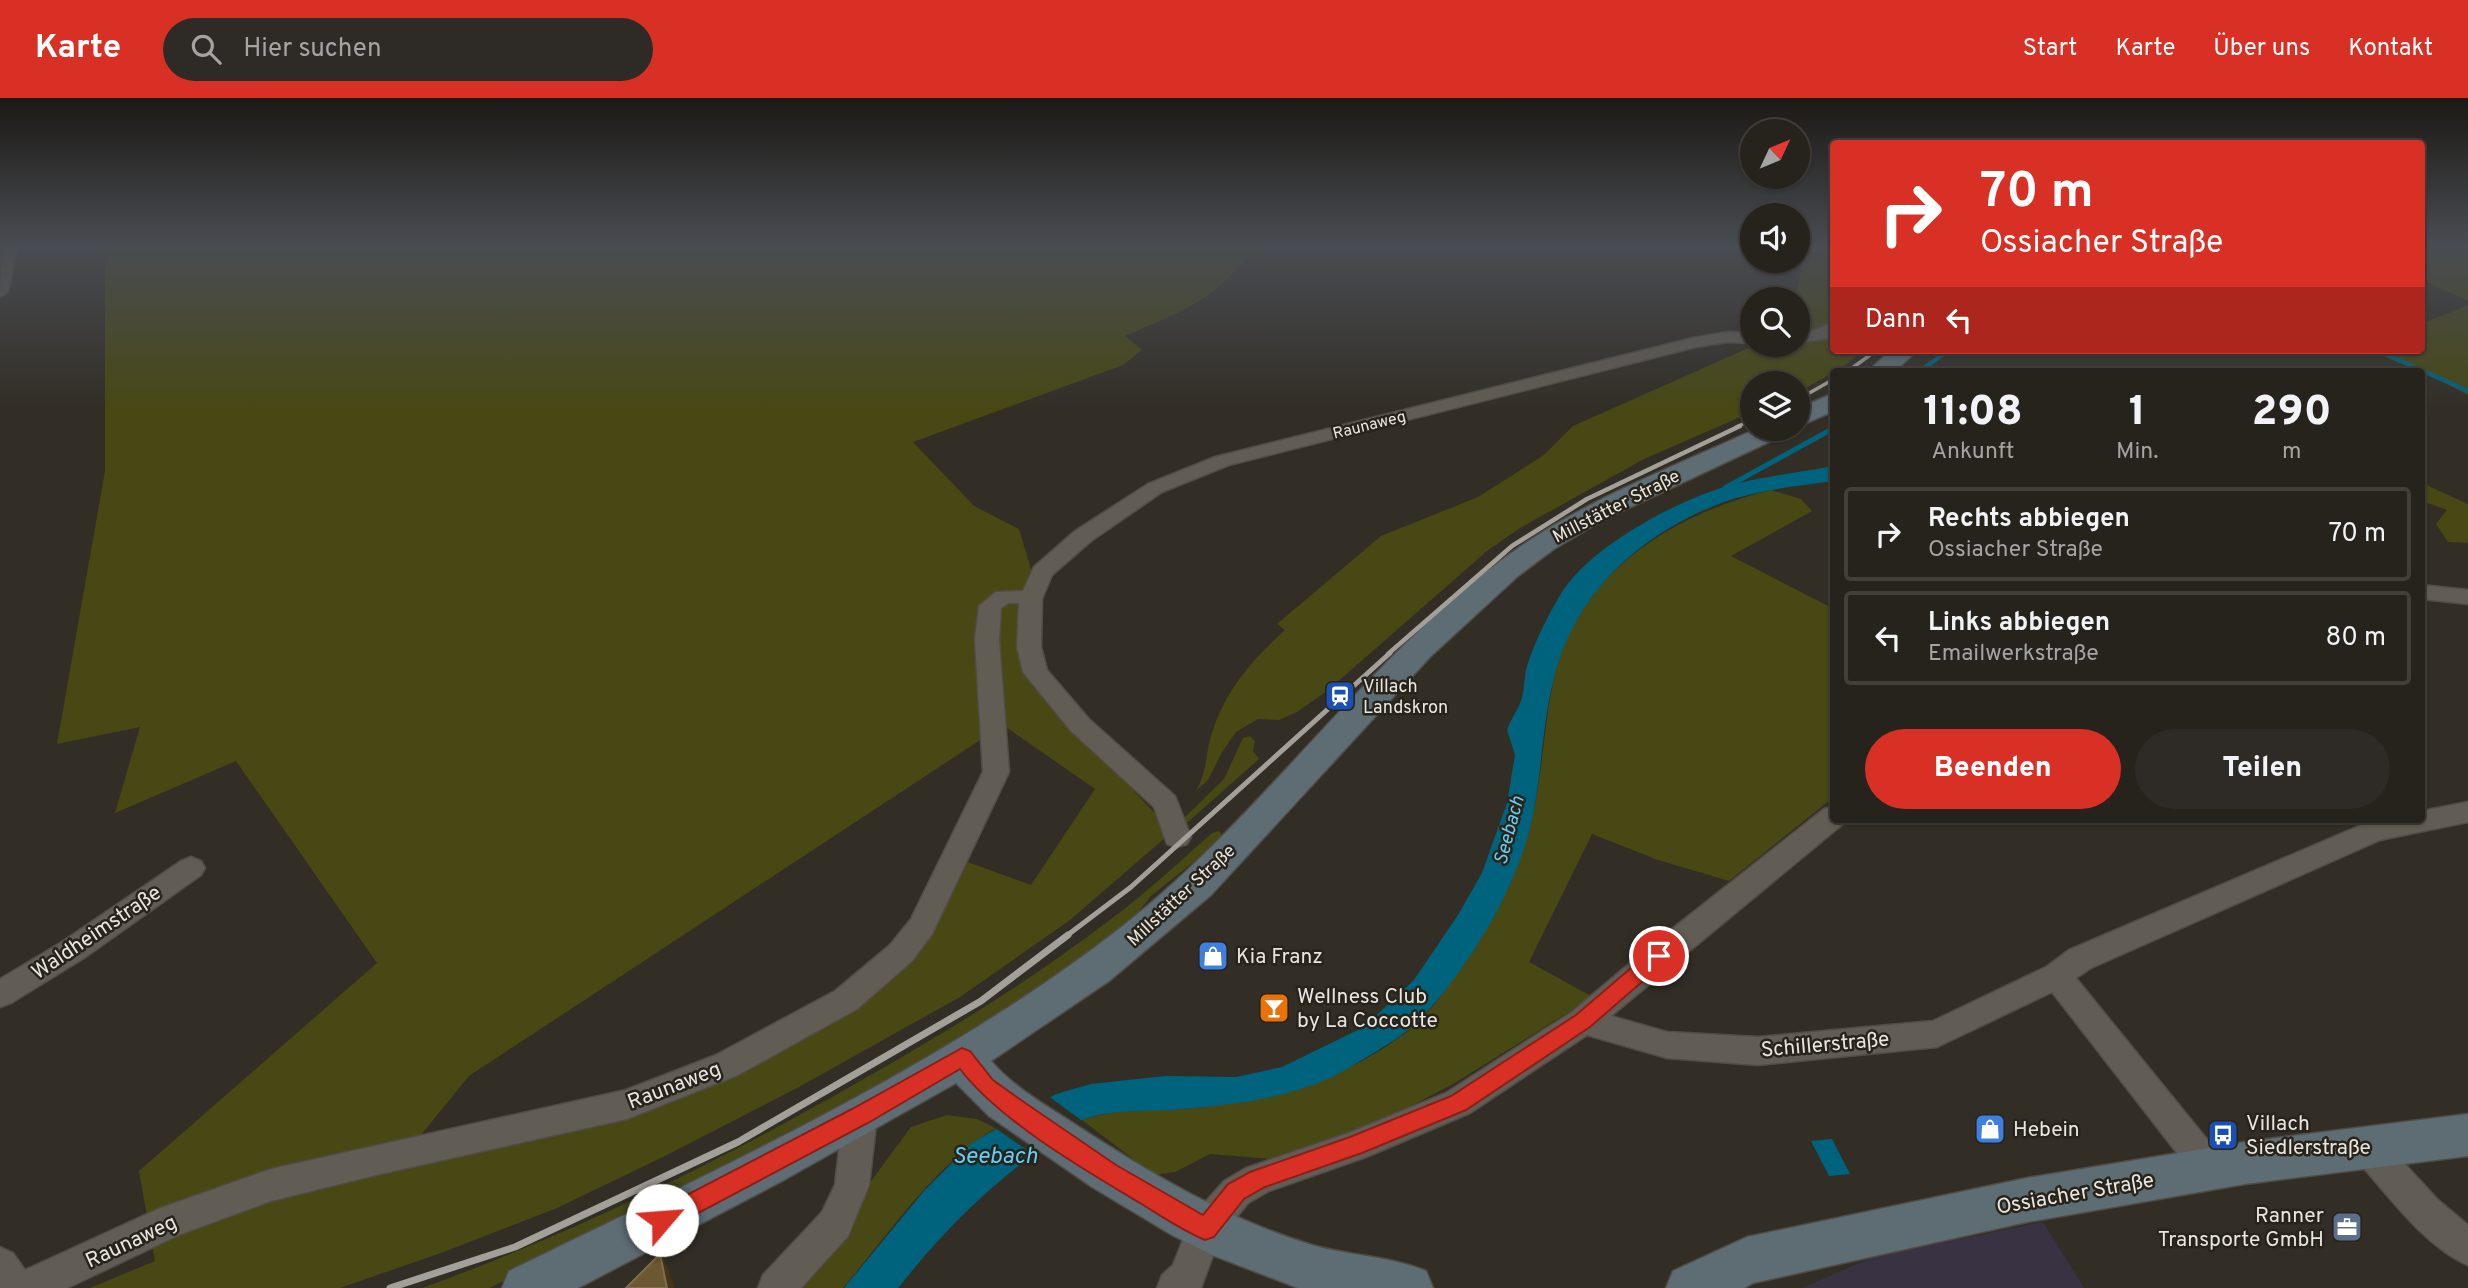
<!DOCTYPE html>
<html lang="de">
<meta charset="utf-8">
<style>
:root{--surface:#26221c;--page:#2e2a25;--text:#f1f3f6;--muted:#a4a4a3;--line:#423f3b;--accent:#d93025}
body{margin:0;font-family:Overpass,sans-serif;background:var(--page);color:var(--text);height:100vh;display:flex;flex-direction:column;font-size:26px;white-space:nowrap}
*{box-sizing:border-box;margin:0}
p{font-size:23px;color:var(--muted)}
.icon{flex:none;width:38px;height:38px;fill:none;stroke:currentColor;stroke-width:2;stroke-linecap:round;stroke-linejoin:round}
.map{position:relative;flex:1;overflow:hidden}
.sheet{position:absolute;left:1830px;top:270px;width:595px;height:455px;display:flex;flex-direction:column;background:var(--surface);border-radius:7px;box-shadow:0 2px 5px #0004,0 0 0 2px var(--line)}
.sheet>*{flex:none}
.banner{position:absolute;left:1830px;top:42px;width:595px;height:214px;border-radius:7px;box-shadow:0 2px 5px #0004,0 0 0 2px var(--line);background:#d93025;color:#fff;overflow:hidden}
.needle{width:46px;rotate:46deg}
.buttons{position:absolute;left:1740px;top:21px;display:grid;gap:14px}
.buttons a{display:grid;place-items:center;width:70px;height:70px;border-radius:50%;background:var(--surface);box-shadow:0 2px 5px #0004,0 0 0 2px var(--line);font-size:35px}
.pin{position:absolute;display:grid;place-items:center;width:60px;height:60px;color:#fff;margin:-30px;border:4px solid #fff;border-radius:50%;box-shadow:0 2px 7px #0007}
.me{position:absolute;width:77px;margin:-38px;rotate:63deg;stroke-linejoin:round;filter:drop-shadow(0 0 5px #0008)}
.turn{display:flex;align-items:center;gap:24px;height:147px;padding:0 35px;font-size:32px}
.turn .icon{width:91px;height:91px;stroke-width:2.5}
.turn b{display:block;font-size:49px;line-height:60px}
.then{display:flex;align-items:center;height:66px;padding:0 35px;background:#0003;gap:14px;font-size:26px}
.eta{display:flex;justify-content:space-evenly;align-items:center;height:119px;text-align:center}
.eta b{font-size:42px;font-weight:800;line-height:49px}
.primary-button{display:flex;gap:14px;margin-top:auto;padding:14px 35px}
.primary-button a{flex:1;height:80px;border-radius:42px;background:var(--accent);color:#fff;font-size:28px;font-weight:800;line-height:80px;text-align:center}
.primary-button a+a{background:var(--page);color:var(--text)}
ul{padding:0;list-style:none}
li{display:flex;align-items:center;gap:21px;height:94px;margin:0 14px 10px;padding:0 21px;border:4px solid var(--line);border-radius:7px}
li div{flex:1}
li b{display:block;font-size:26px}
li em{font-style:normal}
header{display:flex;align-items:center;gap:42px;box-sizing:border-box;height:98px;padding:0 35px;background:var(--accent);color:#fff}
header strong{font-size:33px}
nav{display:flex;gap:38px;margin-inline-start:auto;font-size:24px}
.search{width:490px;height:63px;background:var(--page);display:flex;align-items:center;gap:18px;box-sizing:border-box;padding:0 24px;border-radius:38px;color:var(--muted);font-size:26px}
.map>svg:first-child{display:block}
.education{fill:#393243}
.green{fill:#474813;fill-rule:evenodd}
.water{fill:#00637e}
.pier{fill:#322e26}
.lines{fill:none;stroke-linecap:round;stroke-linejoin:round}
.stream-far1{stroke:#00637e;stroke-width:4.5}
.stream{stroke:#00637e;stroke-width:5}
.street-casing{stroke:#504c46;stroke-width:3}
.secondary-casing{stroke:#504c46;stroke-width:3}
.street{fill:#625d54;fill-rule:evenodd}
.secondary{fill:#5e6c74;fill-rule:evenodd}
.rail-far3{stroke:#a39f99;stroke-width:3.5}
.rail-far2{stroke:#a39f99;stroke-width:4.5}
.rail-far1{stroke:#a39f99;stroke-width:5}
.rail{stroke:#a39f99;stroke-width:7}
.shaded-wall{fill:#453518}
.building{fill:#6b5732;stroke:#7f6e4d;stroke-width:2}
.route{fill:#d93025;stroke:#8d1f18;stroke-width:2}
.labels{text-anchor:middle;stroke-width:5;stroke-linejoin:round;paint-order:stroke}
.far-street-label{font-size:16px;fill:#e9e6e1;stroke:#28241c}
.street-label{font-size:18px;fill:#e9e6e1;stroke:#28241c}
.poi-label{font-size:18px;fill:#e9e6e1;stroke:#28241c;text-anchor:start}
.water-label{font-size:19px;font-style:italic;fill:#65cff6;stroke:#28241c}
.near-street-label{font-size:21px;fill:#e9e6e1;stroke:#28241c}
.near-poi-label{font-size:21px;fill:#e9e6e1;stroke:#28241c;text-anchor:start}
.near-water-label{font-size:23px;font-style:italic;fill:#65cff6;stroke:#28241c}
</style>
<header>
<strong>Karte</strong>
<div class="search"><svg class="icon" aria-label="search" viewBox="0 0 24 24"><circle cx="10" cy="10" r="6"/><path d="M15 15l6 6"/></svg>Hier suchen</div>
<nav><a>Start</a><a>Karte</a><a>Über uns</a><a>Kontakt</a></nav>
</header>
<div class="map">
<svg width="2468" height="1190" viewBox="0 0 2468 1190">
<rect width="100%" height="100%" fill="#322e26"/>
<path class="education" d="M2043 1124 2084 1190H1802L1873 1159Z"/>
<g class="green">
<path d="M105 146H1272C1246 156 1230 181 1208 197 1182 215 1153 226 1125 238L1142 252 1123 267 913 344 974 408 1019 431 1033 478 1018 527 1084 639 1159 720 1166 739 1070 822 960 899 799 989 663 1059 557 1110 441 1155 340 1190H90L155 1163 139 1073 377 865 236 663 115 715 140 629 57 646 105 373ZM1003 627 1095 691 1031 787 962 762 891 879 618 1017 398 1065 469 978Z"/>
<path d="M1807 146H1834V221L1815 232 1797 234V201H1795Z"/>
<path d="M2422 156H2468V203L2422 182Z"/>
<path d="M2468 207V297L2422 273 2369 252H2422V226Z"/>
<path d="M1834 234V252H1865L1841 270 1797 295V285H1752V314L1644 361 1520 430 1487 453 1327 593 1297 614 1279 622 1258 621 1236 634 1222 654 1208 682 1195 694C1208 675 1205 653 1213 632 1227 590 1253 561 1285 532L1277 526 1381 438 1478 399 1544 357 1573 328 1753 248 1797 247V243Z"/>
<path d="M2422 385 2468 406V445L2448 444 2436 426 2447 412 2422 403Z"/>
<path d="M1771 392 1801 401 1812 413 1731 458 1834 511V699L1729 783 1658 762 1592 736 1529 864 1593 899 1453 986 1388 1020 1318 1049 1271 1061 1210 1056 1175 1074 1154 1077 1082 1022C1113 1010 1149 1013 1181 1011 1262 1004 1339 985 1404 936 1431 916 1453 882 1470 854 1493 817 1517 778 1528 735 1542 686 1543 634 1553 584 1574 477 1672 416 1771 392Z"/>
<path d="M1250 638 1255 643 1253 653 1259 661 1180 731 1178 726 1224 681 1243 640Z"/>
<path d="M1219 733 1222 737 1215 747 1151 798 1125 831 944 954 490 1190H422C576 1134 725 1061 867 979 950 932 1031 882 1107 824 1144 797 1178 765 1212 735Z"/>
<path d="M947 1017 977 1021 996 1030C936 1065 888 1137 843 1190H792L911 1029Z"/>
</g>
<g class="water">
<path d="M1834 368V383C1796 388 1757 392 1721 405 1640 436 1575 495 1554 580 1541 630 1542 684 1529 734 1513 795 1468 870 1425 916 1411 932 1395 942 1377 953 1361 962 1346 972 1330 980 1281 1002 1223 1008 1170 1012 1148 1013 1102 1012 1083 1022 1069 1029 1057 1041 1044 1049 986 1090 942 1135 898 1190H844L924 1093 972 1045 1056 996 1091 986 1165 978 1236 979 1282 969 1364 929 1414 882 1458 817 1482 775 1507 705 1515 657 1507 632C1510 623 1515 616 1519 608 1524 598 1524 583 1526 572 1533 547 1546 521 1559 499 1587 449 1680 400 1735 386 1767 378 1801 374 1834 368Z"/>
<path d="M1832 1041 1850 1076 1829 1078 1811 1043Z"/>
</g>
<path class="pier" d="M1047 997 1085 1025 1037 1059 992 1028Z"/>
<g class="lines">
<g class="stream-far1">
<path d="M2376 252 2468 293"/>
<path d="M1920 273 1949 252"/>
</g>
<path class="stream" d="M1725 390 1834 330"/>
<g class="street-casing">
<g id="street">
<path d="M2 146H18L8 194 0 199Z"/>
<path d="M1834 224V236L1825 241 1797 245V235L1815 232Z"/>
<path d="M1727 234 1752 235V245L1727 244 1696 249 1229 367 1162 394 1091 443 1052 477 1042 501 1041 549 1047 572 1089 621 1175 698 1191 739 1187 746 1177 749 1167 746 1154 709 1071 633 1023 574 1017 549 1019 505H1009L1001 510 999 542 1009 674 932 836 912 863 857 911 738 977 627 1021 376 1077 271 1103 181 1136 67 1190H0V1149L13 1155 25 1172 158 1111 271 1071 626 992 716 957 835 893 890 847 911 821 983 674 975 542 979 508 996 494 1023 493 1034 469 1075 433 1148 386 1215 359 1693 240Z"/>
<path d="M2422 487 2468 492V506L2422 501Z"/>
<path d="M2468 704V724L2380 742 2091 870 2076 880 2222 1060 2227 1071 2222 1082 2210 1087 2198 1082 2052 894 1937 949 1758 967 1667 960 1587 937 1470 1015 1366 1059 1269 1093 1248 1105 1219 1141 1201 1190H1157L1162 1177 1173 1167 1192 1119 1224 1083 1246 1070 1349 1035 1446 995 1572 914 1648 850 1824 711 1834 708V721H1846L1844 725 1611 918 1667 934 1758 939 1933 923 2046 869 2069 852 2364 726 2384 721H2422V713Z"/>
<path d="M191 759 201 763 205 770 201 777 84 860 11 905 0 909V881L62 844 181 763Z"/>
<path d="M860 1003 872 1008 877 1018 869 1087 848 1138 801 1190H758L763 1177 822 1114 835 1087 843 1018 848 1008Z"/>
<path d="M2368 1035 2380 1039 2438 1102 2468 1127V1167C2426 1150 2386 1095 2356 1061L2351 1050 2356 1039Z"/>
</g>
</g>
<g class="secondary-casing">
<g id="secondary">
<path d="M1891 252H1918L1895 273H1868Z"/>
<path d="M1834 295V313L1797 329V311Z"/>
<path d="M1756 331H1790L1786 336 1601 423 1554 451 1518 478 1430 559 1211 797 1109 883 991 963C1014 990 1046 1007 1076 1027 1150 1075 1226 1121 1312 1147 1349 1158 1390 1158 1426 1173L1433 1190H1298L1212 1157 1172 1137 1092 1089 989 1018 956 985 782 1083 578 1190H502L509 1173C713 1073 935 973 1115 834 1256 726 1358 571 1499 464 1576 405 1669 371 1756 331Z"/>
<path d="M2468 1016V1058L2245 1086 2027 1124 1753 1185 1744 1190H1666L1673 1173 1747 1139 2027 1080 2245 1044Z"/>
</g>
</g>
<use href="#street" class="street"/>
<use href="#secondary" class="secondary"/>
<g class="rail-far3">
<path d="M1848 273 1877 252"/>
<path d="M1797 302 1834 281"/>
<path d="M1736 329 1752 322"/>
</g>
<path class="rail-far2" d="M1388 556 1512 448 1587 401 1740 328"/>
<path class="rail-far1" d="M1065 839 1131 789 1390 555"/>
<path class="rail" d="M390 1190 515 1149 738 1044 981 903 1068 837"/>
</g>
<path class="shaded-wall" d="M660 1156 670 1174 674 1190H667Z"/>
<path class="building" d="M660 1156 667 1190H626Z"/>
<linearGradient id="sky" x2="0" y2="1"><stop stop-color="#1c1915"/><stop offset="0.47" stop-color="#494c52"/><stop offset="1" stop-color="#494c52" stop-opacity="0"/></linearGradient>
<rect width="2468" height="313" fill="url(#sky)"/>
<path class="route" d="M1659 850 1666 852 1668 858 1666 863 1590 929 1466 1012 1362 1055 1265 1089 1244 1101 1214 1139 1205 1142C1183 1133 1161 1118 1140 1105 1083 1071 1000 1023 960 971L868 1025 670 1130 662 1133 654 1130 651 1122 654 1114 852 1011 962 950 970 953 993 982 1018 1000 1116 1067 1203 1117 1228 1086 1250 1074 1350 1039 1451 998 1576 917 1652 852Z"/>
<defs>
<g id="station-square" transform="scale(1.575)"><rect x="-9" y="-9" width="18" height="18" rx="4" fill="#1a4fb4" stroke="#28241c"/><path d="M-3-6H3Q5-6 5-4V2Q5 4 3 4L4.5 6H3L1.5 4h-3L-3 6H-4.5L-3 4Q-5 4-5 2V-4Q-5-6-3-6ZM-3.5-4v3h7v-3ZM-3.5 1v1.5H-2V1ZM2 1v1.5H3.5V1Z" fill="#fff"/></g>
<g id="shop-square" transform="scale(1.575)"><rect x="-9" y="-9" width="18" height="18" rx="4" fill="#3f7fe0" stroke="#28241c"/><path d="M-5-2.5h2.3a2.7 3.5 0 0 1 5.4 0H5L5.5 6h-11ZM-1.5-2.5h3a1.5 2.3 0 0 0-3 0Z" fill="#fff"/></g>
<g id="bar-square" transform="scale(1.575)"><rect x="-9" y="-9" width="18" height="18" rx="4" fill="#e8710a" stroke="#28241c"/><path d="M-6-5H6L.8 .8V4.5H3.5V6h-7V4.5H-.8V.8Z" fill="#fff"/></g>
<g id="bus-square" transform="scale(1.575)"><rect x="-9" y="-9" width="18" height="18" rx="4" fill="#1a4fb4" stroke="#28241c"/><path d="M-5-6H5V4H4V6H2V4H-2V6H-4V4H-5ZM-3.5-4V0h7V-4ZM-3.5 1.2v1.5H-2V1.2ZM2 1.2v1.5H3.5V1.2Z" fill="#fff"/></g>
<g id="office-square" transform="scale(1.575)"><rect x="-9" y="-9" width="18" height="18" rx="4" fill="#5c6f8a" stroke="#28241c"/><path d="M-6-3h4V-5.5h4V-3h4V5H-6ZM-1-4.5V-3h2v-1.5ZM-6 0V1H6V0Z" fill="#fff"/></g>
</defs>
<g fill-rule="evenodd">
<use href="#station-square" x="1340" y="598"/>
<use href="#shop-square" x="1213" y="858"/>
<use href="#bar-square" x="1274" y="910"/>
<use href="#shop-square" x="1990" y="1031"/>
<use href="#bus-square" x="2223" y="1037"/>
<use href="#office-square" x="2347" y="1129"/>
</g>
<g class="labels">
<g class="far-street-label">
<text transform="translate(1369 326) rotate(-14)" y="6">Raunaweg</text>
</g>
<g class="street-label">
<text transform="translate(1616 408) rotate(-27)" y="6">Millstätter Straße</text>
<text transform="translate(1181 797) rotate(-43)" y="6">Millstätter Straße</text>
</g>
<g class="poi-label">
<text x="1363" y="594">Villach<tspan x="1363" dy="21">Landskron</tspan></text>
</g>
<g class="water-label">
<text transform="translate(1508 732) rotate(-75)" y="7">Seebach</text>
</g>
<g class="near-street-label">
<text transform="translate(96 834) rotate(-34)" y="7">Waldheimstraße</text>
<text transform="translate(1825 946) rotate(-5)" y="7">Schillerstraße</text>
<text transform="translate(674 987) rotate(-21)" y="7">Raunaweg</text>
<text transform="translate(2075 1095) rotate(-10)" y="7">Ossiacher Straße</text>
<text transform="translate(131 1143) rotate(-25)" y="7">Raunaweg</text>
</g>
<g class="near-poi-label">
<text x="1236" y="865">Kia Franz</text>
<text x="1297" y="905">Wellness Club<tspan x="1297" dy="24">by La Coccotte</tspan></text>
<text x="2246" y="1032">Villach<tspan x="2246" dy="24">Siedlerstraße</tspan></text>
<text x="2013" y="1038">Hebein</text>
<text x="2324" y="1124" text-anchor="end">Ranner<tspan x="2324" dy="24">Transporte GmbH</tspan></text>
</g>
<g class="near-water-label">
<text x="995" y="1065">Seebach</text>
</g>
</g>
</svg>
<div class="buttons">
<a><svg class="needle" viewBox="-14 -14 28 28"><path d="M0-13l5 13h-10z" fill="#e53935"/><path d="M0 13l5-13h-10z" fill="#a4a4a3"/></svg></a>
<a><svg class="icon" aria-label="sound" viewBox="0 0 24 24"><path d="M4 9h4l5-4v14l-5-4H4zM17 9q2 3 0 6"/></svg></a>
<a><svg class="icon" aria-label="search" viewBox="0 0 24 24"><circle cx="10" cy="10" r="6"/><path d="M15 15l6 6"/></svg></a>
<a><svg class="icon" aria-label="layers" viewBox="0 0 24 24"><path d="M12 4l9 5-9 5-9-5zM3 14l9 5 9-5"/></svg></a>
</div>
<div class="pin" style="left:1659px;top:858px;background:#d93025"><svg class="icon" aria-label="arrive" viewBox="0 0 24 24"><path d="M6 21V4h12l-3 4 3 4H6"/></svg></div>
<svg class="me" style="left:662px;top:1122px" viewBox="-20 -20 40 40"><circle r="19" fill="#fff"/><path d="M0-13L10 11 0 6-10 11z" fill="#d93025"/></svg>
<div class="banner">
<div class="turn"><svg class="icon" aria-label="right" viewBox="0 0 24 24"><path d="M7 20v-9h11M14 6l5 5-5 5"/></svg><div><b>70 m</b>Ossiacher Straße</div></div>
<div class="then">Dann<svg class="icon" aria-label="left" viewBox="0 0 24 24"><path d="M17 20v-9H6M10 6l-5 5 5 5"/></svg></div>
</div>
<section class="sheet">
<div class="eta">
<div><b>11:08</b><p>Ankunft</p></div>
<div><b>1</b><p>Min.</p></div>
<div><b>290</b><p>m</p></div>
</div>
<ul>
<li><svg class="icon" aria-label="right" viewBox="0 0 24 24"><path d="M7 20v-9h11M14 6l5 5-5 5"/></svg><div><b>Rechts abbiegen</b><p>Ossiacher Straße</p></div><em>70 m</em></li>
<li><svg class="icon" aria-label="left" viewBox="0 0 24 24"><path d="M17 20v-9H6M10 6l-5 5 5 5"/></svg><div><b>Links abbiegen</b><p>Emailwerkstraße</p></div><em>80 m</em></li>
</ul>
<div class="primary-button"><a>Beenden</a><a>Teilen</a></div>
</section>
</div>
